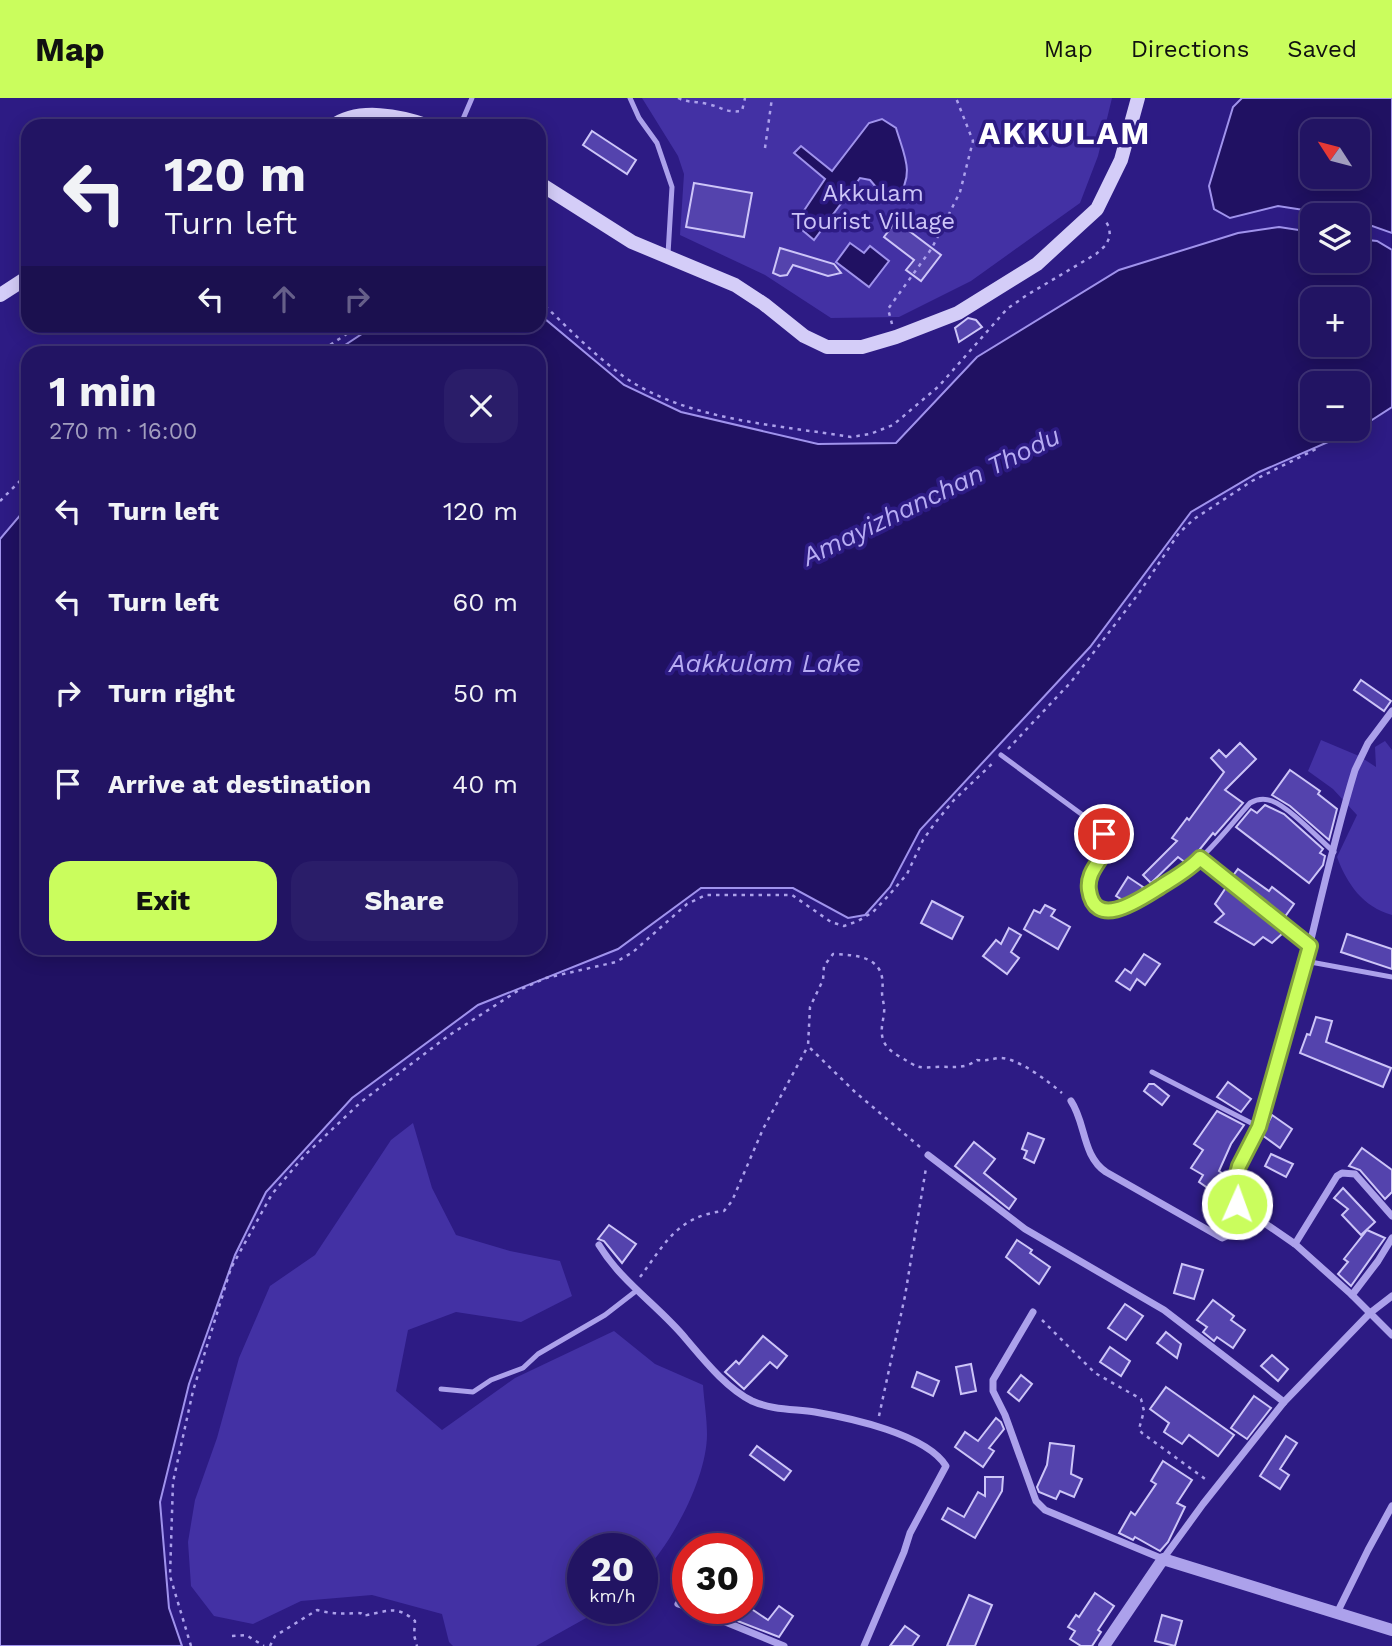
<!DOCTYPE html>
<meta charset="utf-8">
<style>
:root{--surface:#221463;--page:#2a1d69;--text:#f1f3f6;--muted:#a29ebe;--line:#3f3378;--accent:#cafd5d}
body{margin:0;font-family:"Work Sans",sans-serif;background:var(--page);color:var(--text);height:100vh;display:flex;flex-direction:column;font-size:26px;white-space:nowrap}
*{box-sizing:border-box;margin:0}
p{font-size:23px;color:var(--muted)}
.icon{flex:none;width:38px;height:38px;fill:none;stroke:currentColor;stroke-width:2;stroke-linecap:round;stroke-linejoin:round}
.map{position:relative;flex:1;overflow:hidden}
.sheet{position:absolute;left:21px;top:248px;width:525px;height:609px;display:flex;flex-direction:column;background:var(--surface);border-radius:21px;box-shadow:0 4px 18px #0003,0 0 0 2px var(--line)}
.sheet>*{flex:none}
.banner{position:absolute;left:21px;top:21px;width:525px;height:214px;border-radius:21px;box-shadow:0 4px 18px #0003,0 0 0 2px var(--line);background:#221463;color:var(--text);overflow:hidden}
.needle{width:46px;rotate:306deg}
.fabs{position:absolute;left:1300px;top:21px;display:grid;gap:14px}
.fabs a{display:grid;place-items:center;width:70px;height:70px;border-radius:14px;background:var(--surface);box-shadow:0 4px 18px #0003,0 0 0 2px var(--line);font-size:35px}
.speed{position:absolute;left:567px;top:1435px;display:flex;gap:14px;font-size:35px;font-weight:700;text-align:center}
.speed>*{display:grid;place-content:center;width:91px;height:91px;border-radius:50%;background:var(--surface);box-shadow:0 4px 18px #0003,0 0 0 2px var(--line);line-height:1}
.speed small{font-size:18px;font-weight:400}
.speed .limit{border:10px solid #d22;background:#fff;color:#111}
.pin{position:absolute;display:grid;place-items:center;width:60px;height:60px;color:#fff;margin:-30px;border:4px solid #fff;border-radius:50%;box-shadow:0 2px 7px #0007}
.me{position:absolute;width:77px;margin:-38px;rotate:2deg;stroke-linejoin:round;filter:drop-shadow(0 0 5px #0008)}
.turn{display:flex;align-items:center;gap:24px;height:147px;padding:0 28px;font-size:32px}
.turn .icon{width:91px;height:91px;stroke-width:2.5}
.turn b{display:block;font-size:49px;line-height:60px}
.lanes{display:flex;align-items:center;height:66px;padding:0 28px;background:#0003;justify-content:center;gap:35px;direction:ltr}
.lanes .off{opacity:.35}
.round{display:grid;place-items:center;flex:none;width:74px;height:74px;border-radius:21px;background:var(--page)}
.head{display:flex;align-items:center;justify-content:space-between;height:119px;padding:0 28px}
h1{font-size:42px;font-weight:700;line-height:52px}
.action{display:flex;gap:14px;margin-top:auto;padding:14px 28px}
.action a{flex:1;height:80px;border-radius:21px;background:var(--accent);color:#111;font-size:28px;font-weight:700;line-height:80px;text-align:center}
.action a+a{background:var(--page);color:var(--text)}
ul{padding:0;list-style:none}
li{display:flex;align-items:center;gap:21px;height:91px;padding:0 28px}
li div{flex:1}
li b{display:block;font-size:26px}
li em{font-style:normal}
header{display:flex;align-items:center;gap:42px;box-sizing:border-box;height:98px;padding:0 35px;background:var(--accent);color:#111}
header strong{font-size:33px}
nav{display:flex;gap:38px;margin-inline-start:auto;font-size:24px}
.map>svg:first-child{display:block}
.green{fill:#4331a4}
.water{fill:#201162;stroke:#a093ed;stroke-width:2;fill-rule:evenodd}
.building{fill:#5443ad;stroke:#cdc5f8;stroke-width:2}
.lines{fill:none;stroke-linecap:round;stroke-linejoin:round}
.path{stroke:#aca1eb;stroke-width:2.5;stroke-dasharray:3.5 5;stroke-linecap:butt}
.service{stroke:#aca1eb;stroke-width:5}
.minor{stroke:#aca1eb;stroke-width:7}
.tertiary{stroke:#aca1eb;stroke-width:12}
.secondary{stroke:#d4cdf8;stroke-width:14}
.route-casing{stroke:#83a43c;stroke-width:18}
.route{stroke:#cafd5d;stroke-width:12}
.labels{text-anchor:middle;stroke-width:7;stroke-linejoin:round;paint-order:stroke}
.park-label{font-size:24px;fill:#cdc5f8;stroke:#2d1b84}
.water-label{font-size:26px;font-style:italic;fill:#b7acf3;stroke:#2d1b84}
.district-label{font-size:32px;font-weight:bold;letter-spacing:2px;fill:#fff;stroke:#2d1b84}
</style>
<header>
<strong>Map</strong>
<nav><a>Map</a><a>Directions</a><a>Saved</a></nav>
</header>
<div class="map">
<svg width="1392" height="1548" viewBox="0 0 1392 1548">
<rect width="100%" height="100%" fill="#2d1b84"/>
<g class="green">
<path d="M642 0H1112L1098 58 1080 105 971 183 899 219 831 220 765 177 680 137 684 76 678 58Z"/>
<path d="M1321 642 1359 658 1376 669 1375 649 1385 643 1392 652V817C1363 809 1347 786 1337 759L1357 717 1333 691 1308 673Z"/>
<path d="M413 1025 432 1090 456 1137 510 1153 560 1163 572 1198 521 1224 456 1214 408 1232 396 1293 442 1332 515 1280 614 1233 655 1266 703 1287C704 1303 707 1320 707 1336 707 1380 672 1445 642 1476V1451H583V1510H604L536 1548H453L449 1544 442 1516 372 1497 301 1503 253 1526 214 1518 191 1488 188 1444 195 1402 217 1340 239 1260 270 1188 315 1157 391 1042Z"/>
</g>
<g class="water">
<path d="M1242 0H1392V135L1358 123V117H1336L1278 108 1230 120 1214 111 1209 88 1233 9ZM1312 33H1358V79H1312Z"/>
<path d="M882 21 896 30C904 57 916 77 896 101L887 102 870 82 860 80 814 142 795 126 825 81 794 55 801 48 832 73 869 25Z"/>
<path d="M1279 129 1312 134V163H1358V141L1377 143 1392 152V309L1358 331V285H1312V331H1358L1259 374 1191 414 1090 549 920 732 890 789 865 817 848 820 793 790H701L618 851 478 907 352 1000 266 1094 235 1157 189 1286 160 1404 169 1510 182 1548H0V441L28 408V850H539V256L333 255 374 228H539V216L624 287 681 314 818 346 896 345 977 259 1119 172 1238 135ZM1358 201V247H1312V201Z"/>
<path d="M850 145 864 155 870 148 889 163 869 189 836 164Z"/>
</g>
<g class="building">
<path d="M592 33 636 62 627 76 583 47Z"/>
<path d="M694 85 752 95 744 139 686 129Z"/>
<path d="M896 123 941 157 921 183 906 172 914 162 884 139Z"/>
<path d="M780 150 834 166 841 175 828 178 793 167 787 177 780 178 773 175Z"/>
<path d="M968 220 976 222 982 229 959 244 955 230Z"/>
<path d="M1361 582 1391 603 1384 613 1354 592Z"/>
<path d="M1240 645 1256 661 1225 692 1243 705 1215 737 1213 735 1192 761 1186 765 1178 759 1151 785 1143 777 1177 743 1172 740 1187 720 1189 722 1224 674 1211 660 1219 652 1226 659Z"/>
<path d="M1290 672 1320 693 1318 696 1337 711 1329 742 1290 708 1272 697Z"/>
<path d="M1265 707 1284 716 1323 751 1320 755 1325 758 1323 767 1309 785 1236 729 1251 711 1257 715Z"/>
<path d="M1238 771 1269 793 1272 789 1294 806 1284 820 1232 779Z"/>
<path d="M1128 779 1143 789 1136 799 1126 804 1116 798Z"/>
<path d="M1227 788 1277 829 1283 835 1272 845 1263 839 1254 847 1215 824 1224 816 1215 806Z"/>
<path d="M932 803 963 819 952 841 921 825Z"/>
<path d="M1045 807 1055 812 1051 818 1070 829 1058 851 1024 831 1034 812 1040 815Z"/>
<path d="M1009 830 1021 837 1011 854 1019 860 1007 876 983 858 996 842 1001 846Z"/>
<path d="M1347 836 1392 851V871L1341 854Z"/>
<path d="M1144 856 1160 866 1145 887 1137 881 1130 892 1116 883 1125 871 1131 875Z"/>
<path d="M1316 919 1332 923 1326 944 1391 970 1383 989 1300 955 1307 936 1310 937Z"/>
<path d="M1228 984 1251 1001 1241 1014 1217 999Z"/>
<path d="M1149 986H1154L1169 998 1162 1007 1144 993Z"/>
<path d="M1217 1013 1244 1027 1231 1046 1219 1073 1226 1078 1215 1095 1199 1084 1203 1077 1191 1070 1203 1052 1194 1046Z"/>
<path d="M1272 1017 1292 1031 1280 1050 1262 1037Z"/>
<path d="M1028 1035 1044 1041 1034 1065 1024 1060 1027 1053 1022 1051Z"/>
<path d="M974 1044 995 1061 984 1075 1016 1101 1009 1111 955 1068Z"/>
<path d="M1362 1050 1392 1072V1094L1385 1101 1360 1072 1349 1068Z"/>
<path d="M1271 1056 1293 1066 1286 1079 1265 1068Z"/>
<path d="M1343 1090 1375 1124 1361 1137 1342 1117 1348 1111 1334 1100Z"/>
<path d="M609 1127 636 1146 622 1165 604 1143 598 1141Z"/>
<path d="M1367 1132 1385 1140 1351 1188 1338 1176 1348 1164 1344 1161Z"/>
<path d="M1017 1142 1032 1152 1030 1155 1050 1169 1039 1186 1006 1159Z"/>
<path d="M1182 1166 1203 1172 1194 1201 1174 1195Z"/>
<path d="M1213 1202 1234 1218 1231 1222 1245 1232 1233 1250 1217 1239 1214 1243 1203 1234 1207 1229 1197 1222Z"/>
<path d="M1125 1206 1143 1218 1126 1242 1108 1230Z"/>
<path d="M1166 1234 1181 1246 1177 1260 1157 1245Z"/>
<path d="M763 1238 787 1258 777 1270 770 1264 744 1291 725 1274 736 1263 739 1266Z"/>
<path d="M1110 1249 1130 1263 1121 1278 1100 1264Z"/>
<path d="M1272 1257 1288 1271 1278 1283 1261 1268Z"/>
<path d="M971 1266 976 1293 961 1296 956 1269Z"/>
<path d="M917 1274 939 1283 933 1298 912 1289Z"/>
<path d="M1021 1277 1032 1286 1019 1303 1008 1294Z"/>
<path d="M1166 1289 1234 1337 1218 1358 1189 1337 1182 1346 1164 1334 1169 1325 1150 1311Z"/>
<path d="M1254 1298 1271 1310 1247 1341 1231 1330Z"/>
<path d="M996 1320 1001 1324 1004 1331 989 1350 994 1353 983 1369 955 1349 965 1334 978 1343Z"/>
<path d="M1286 1338 1297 1345 1280 1371 1289 1377 1280 1391 1260 1378Z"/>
<path d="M1050 1345 1074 1348 1071 1376 1082 1381 1074 1399 1060 1393 1056 1401 1039 1394 1037 1389 1047 1367Z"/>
<path d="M757 1348 791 1373 784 1382 750 1357Z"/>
<path d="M1163 1363 1192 1382 1177 1405 1185 1409 1168 1444 1160 1453 1135 1439 1133 1442 1119 1435 1131 1414 1135 1417 1156 1386 1151 1383Z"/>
<path d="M985 1379H1003L1002 1393 975 1440 942 1421 948 1410 964 1419 978 1394 985 1398Z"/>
<path d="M1095 1495 1114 1508 1098 1532 1101 1534 1092 1548H1081L1070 1541 1075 1533 1068 1529 1076 1517 1079 1519Z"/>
<path d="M969 1497 992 1507 975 1548H947Z"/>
<path d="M779 1508 793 1518 779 1539 735 1522 718 1510H750L768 1522Z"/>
<path d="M1162 1517 1182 1523 1175 1548 1155 1543Z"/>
<path d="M905 1528 919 1538 912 1548H890Z"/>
</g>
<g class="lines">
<g class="path">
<path d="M678 0C688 5 696 3 707 6 723 9 724 15 742 13L745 0"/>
<path d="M765 50 772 0"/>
<path d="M539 202C566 228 593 256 623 278 685 322 777 327 851 339L870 336 893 327 939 288 1007 211 1027 197 1096 156 1106 147 1110 138 1109 129 1105 122"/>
<path d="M892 226 888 211 932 150 960 94 973 43 956 0"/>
<path d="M316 256 359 228"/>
<path d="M0 403 28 375"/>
<path d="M1008 651 1071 584 1139 495 1179 435 1194 421 1252 383 1316 351"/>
<path d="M920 1049 855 994 808 948 810 909 823 882 824 868 833 856C861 857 887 860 882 894 882 901 885 908 884 915 883 924 880 933 883 941 885 950 895 956 902 960 919 970 917 970 936 969 951 968 964 972 977 962 986 963 991 961 999 960 1017 959 1049 984 1062 995"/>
<path d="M640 1179C665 1146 677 1118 724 1113L732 1103 763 1031 808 948"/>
<path d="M1042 1222 1095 1275 1141 1301 1144 1313 1139 1331 1142 1335 1208 1383"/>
<path d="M879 1318 905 1198 926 1070"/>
<path d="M232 1538 246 1537 264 1548"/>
<path d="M191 1548 170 1478 173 1384 193 1293 231 1170 272 1096 305 1057 361 1004 448 938 519 892 546 880 616 864 633 854 687 806 706 797H792L831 824 844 828 858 823 873 814 890 796 907 776 923 742 935 725 954 702 995 663"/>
<path d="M270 1548 275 1538 317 1512C331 1516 343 1516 357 1515 367 1515 357 1518 367 1517 388 1513 397 1507 415 1523L414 1537 417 1548"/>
</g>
<g class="service">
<path d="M630 0 639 20 657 45 672 89 668 156"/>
<path d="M460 28 472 0"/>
<path d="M1001 657 1084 718 1108 742C1106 761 1086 770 1089 791 1092 810 1110 816 1126 810 1141 804 1182 776 1195 765 1215 748 1232 725 1250 705 1257 701 1264 700 1272 703 1289 709 1319 741 1334 754"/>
<path d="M1200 760 1310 848"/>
<path d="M1305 863 1392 879"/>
<path d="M1152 974 1259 1029"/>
<path d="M441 1291 473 1294 491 1282 523 1270 538 1256 605 1217 636 1193"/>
</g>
<g class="minor">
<path d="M1392 613 1368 645 1355 672C1319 789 1300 911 1260 1027 1249 1057 1229 1071 1237 1106L1295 1146 1352 1197 1392 1237"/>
<path d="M1071 1003C1086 1025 1082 1058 1106 1074L1222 1140 1229 1137 1245 1113"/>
<path d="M928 1057 1025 1131 1164 1212 1284 1304"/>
<path d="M1295 1146 1337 1078 1342 1075 1355 1076 1392 1118"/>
<path d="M599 1147C622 1185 659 1208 686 1241 704 1262 726 1290 752 1303 772 1312 794 1311 815 1314 850 1320 926 1336 946 1368L910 1435 904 1454 864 1548"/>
<path d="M1352 1197 1378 1163 1392 1140"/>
<path d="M1033 1214 993 1282V1293L1005 1317 1036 1403 1045 1412 1163 1461 1203 1406 1284 1304 1370 1215 1392 1198"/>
<path d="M688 1492 678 1506 688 1509"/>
<path d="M691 1510 784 1548"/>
<path d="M1337 1515 1368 1452 1392 1408"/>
</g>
<path class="tertiary" d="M1104 1548 1163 1461 1392 1532"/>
<g class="secondary">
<path d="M333 28C358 9 401 18 429 28"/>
<path d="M539 85 632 144 735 187 764 206 804 238 827 249H862L896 239 958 215 1037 166 1097 111 1121 62 1138 0"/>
<path d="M0 197 28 179"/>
</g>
</g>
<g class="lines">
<g class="route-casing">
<path id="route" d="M1104 736 1108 742C1106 761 1086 771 1089 792 1095 834 1142 800 1160 789 1174 780 1189 772 1200 760L1310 848 1259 1029 1239 1068 1233 1090 1237 1106"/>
</g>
<use href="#route" class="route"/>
</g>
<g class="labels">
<g class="park-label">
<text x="873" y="103">Akkulam<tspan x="873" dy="28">Tourist Village</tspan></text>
</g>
<g class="water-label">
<text transform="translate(931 398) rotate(-26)" y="9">Amayizhanchan Thodu</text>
<text x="765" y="574">Aakkulam Lake</text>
</g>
<g class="district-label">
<text x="1065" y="46">AKKULAM</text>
</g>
</g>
</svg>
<div class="fabs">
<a><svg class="needle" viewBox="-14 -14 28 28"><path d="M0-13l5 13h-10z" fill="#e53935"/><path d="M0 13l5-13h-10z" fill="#a29ebe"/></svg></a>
<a><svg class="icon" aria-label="layers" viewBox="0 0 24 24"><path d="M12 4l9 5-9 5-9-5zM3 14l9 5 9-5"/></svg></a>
<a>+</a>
<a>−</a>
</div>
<div class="speed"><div>20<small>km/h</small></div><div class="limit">30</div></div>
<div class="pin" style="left:1104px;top:736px;background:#d93025"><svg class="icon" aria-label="arrive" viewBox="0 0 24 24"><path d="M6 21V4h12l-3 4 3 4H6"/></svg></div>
<svg class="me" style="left:1237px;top:1106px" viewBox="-20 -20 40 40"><circle r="17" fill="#cafd5d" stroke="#fff" stroke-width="3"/><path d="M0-11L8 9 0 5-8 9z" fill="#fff"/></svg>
<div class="banner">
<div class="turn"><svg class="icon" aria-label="left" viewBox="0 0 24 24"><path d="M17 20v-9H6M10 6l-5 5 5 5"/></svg><div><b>120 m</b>Turn left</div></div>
<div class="lanes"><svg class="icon" aria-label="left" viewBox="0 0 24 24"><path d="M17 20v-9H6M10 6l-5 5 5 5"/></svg><svg class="icon off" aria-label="ahead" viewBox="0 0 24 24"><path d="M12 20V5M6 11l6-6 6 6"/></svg><svg class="icon off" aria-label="right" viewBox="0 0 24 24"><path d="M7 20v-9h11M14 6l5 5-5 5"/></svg></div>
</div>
<section class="sheet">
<div class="head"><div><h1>1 min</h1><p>270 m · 16:00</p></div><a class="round"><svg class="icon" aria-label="close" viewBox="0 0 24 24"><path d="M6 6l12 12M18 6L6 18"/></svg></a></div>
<ul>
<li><svg class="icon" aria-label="left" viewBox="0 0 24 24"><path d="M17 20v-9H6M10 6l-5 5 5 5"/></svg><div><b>Turn left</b></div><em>120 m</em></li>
<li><svg class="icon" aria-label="left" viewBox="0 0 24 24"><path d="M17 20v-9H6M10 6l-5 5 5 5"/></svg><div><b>Turn left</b></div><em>60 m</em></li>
<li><svg class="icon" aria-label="right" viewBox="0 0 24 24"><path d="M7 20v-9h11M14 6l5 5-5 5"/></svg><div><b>Turn right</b></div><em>50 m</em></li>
<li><svg class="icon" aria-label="arrive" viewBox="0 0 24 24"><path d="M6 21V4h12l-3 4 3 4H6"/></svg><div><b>Arrive at destination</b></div><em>40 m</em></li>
</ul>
<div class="action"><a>Exit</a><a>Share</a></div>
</section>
</div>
